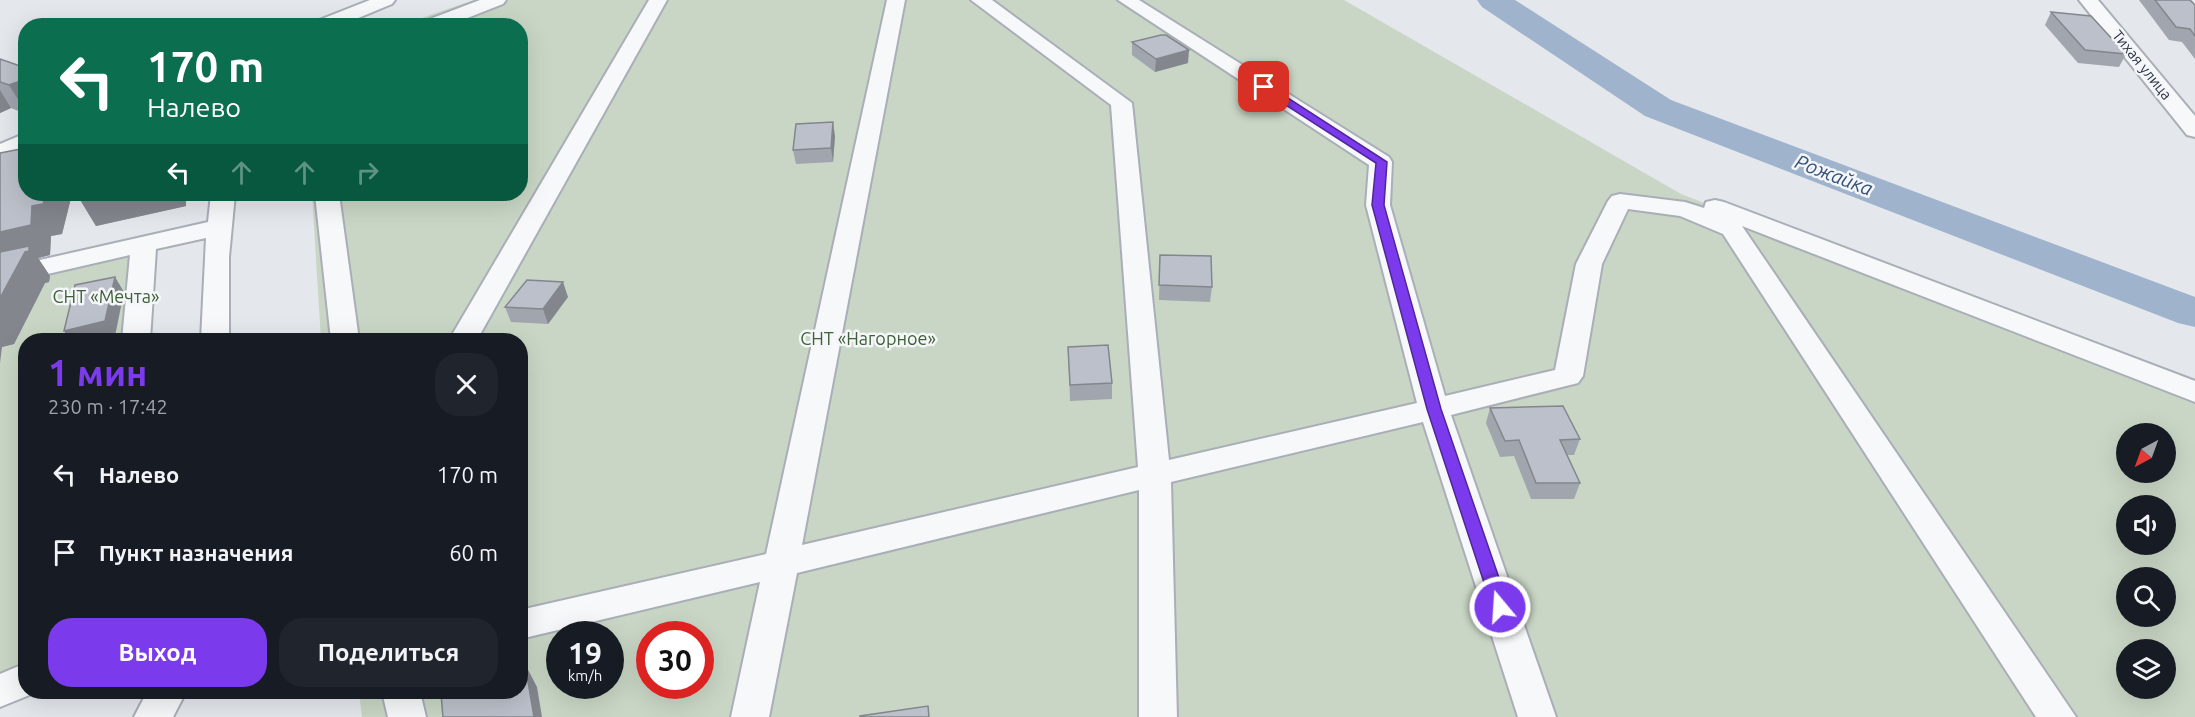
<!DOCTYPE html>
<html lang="ru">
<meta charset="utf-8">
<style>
:root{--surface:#171b24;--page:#20242c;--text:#f1f3f6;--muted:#9ea1a6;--accent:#7c3aed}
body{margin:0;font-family:Ubuntu,sans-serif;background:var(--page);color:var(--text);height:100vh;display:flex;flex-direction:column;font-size:22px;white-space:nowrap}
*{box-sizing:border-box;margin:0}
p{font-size:20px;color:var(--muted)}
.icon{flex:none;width:33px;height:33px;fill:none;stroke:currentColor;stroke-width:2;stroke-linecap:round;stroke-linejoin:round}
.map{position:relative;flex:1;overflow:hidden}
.panel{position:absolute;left:18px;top:333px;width:510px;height:366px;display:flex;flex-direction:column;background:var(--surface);border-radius:24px;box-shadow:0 6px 24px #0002}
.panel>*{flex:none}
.banner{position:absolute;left:18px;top:18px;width:510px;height:183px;border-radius:24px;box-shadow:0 6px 24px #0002;background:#0b6e4f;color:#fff;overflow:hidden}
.needle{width:39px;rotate:221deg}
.buttons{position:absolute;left:2116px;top:423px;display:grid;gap:12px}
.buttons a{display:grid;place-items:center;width:60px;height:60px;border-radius:50%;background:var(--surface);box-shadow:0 6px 24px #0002;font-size:30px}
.speed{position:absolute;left:546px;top:621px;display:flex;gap:12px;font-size:30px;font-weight:700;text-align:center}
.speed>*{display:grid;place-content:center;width:78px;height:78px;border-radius:50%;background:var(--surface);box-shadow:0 6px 24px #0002;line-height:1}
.speed small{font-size:15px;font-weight:400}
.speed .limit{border:9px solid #d22;background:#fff;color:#111}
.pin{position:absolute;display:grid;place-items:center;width:51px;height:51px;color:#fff;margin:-26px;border-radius:12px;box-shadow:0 3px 9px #0006}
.me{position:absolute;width:66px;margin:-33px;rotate:342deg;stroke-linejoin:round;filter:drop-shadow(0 0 4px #0008)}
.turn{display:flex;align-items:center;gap:21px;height:126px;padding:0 30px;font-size:27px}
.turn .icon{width:78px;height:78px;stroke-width:2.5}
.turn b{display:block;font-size:42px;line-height:51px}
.lanes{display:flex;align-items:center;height:57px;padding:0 30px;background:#0003;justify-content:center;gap:30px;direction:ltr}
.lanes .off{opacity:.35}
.round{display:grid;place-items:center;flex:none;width:63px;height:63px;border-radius:24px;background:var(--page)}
.summary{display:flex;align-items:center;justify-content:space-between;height:102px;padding:0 30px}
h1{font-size:36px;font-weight:700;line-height:45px;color:var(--accent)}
.button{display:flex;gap:12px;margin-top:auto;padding:12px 30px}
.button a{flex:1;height:69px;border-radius:24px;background:var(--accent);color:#fff;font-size:24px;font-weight:700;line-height:69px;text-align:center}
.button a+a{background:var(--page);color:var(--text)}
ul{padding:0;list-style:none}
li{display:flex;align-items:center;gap:18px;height:78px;padding:0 30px}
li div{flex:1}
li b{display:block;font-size:22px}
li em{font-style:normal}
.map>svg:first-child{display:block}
.green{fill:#c9d6c5;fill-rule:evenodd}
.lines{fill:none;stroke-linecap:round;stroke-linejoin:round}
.river{fill:#9fb4cc;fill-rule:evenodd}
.minor-casing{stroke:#a9aeb7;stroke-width:4}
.minor{fill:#f7f8fa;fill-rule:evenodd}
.wall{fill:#a1a5ae}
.shaded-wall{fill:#83868d}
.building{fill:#bbc0ca;stroke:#83868d;stroke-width:1.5}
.route{fill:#7c3aed;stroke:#51269a;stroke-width:1.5}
.labels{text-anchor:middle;stroke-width:5;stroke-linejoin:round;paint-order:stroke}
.far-street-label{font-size:15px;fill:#2b3445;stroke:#f4f6f9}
.park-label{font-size:18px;fill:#3f6138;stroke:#f4f6f9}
.water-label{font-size:20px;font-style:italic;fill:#34527a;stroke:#f4f6f9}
</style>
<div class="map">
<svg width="2195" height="717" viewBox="0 0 2195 717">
<rect width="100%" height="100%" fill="#e4e7ec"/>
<g class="green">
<path d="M474 0H1344L1681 194 2195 391V717H362L359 692H520V340H321L312 194H520V26L401 25ZM2127 434H2166V472H2127ZM2127 506H2166V544H2127ZM2127 578H2166V616H2127ZM560 634H610V686H560ZM650 634H700V686H650ZM2127 650H2166V688H2127Z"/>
<path d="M156 242 146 340H26L27 692 0 706V277Z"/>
</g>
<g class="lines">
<path class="river" d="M1477 0H1515L1671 100 2195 297V327L2178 323 1645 116 1482 7Z"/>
<g class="minor-casing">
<g id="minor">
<path d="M370 0H395L392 4 339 26H312L314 22Z"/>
<path d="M480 0H506L503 4 447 26H420L422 22Z"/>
<path d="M649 0H667L477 340H449Z"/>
<path d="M887 0H905L802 545 1138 467 1111 105 971 0H992L1132 103 1169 460 1417 403 1366 205 1369 165 1118 0H1139L1389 157 1392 162 1390 205 1445 396 1555 370 1576 264 1608 201 1612 196 1620 194 1685 202 1704 208 1706 202 1715 200 1724 202 2195 381V402L1742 226 2076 717H2036L1723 234 1680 216 1628 209 1602 264 1583 376 1578 383 1451 415 1556 717H1518L1423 422 1171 482 1177 717H1139V490L797 573 769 717H731L760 582 520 639V610L766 554Z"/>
<path d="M2079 0H2098L2195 116V137L2187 135Z"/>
<path d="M26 133V149L0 160V144Z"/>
<path d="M211 194H235L229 257V340H201L206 238 156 249 150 340H122L130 255 0 285V269L208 222Z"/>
<path d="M315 194H339L359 340H331Z"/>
<path d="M26 663V692H37L0 707V674Z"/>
<path d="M147 692H186L173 717H134Z"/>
<path d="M382 692H420L426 717H388Z"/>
</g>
</g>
<use href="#minor" class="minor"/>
</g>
<g class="wall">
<path d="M2139 0H2190L2195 5V59L2182 42 2169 40Z"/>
<path d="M2051 12 2126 54 2119 67 2078 63 2045 25Z"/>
<path d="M1132 42 1188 63 1155 72 1132 55Z"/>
<path d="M0 59 26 68V114L11 108 0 113Z"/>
<path d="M835 136 833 162 796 164 793 150Z"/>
<path d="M0 153 26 194H186V206L96 226 80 200 71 198 62 234 51 236 50 255 38 258 50 276 49 282 45 283 14 344 2 347Z"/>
<path d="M1160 255 1212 287 1210 302 1159 300Z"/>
<path d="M568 297 548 324 511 322 505 307Z"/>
<path d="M1068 347 1112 383V399L1070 401Z"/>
<path d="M1490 408 1580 439 1574 455H1567L1580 483 1574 499H1531L1514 456 1500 457 1486 423Z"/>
</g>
<g class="shaded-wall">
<path d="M1189 50 1188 63 1155 72 1156 59Z"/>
<path d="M26 79V112L9 85Z"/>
<path d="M0 90 11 108 0 113Z"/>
<path d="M833 122 835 136 833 162 831 148Z"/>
<path d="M46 194H68L71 198 62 234 51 236 50 255 38 258 50 276 49 282 45 283 14 344 2 347 0 363V232Z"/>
<path d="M92 194H186V206L96 226 78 196Z"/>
<path d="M115 277 124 292 115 336 98 340H70L64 331Z"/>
<path d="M563 282 568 297 548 324 543 309Z"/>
<path d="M525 664 537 687 542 717H534Z"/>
</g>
<g class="building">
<path d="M2155 0H2190L2195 5V36L2190 29 2176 27Z"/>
<path d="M2051 12 2091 16 2126 54 2085 50Z"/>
<path d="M1161 35H1166L1189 50 1156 59 1132 42Z"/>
<path d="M0 59 26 68V79L9 85 0 82Z"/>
<path d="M833 122 831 148 793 150 796 124Z"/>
<path d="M26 148V194H46L43 204 32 206 31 225 0 232V153Z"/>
<path d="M79 194H92L78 196Z"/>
<path d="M29 246V251L25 252 0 298V252Z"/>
<path d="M1160 255 1211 256 1212 287 1159 285Z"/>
<path d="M115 277 105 321 64 331 75 285Z"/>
<path d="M527 280 563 282 543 309 505 307Z"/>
<path d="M1108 345 1112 383 1070 385 1068 347Z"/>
<path d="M1563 406 1580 439 1560 440 1580 483H1536L1519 440 1505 441 1490 408Z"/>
<path d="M525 664 534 717H443L441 694 448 692H520V666Z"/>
<path d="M928 706 929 717H860V716Z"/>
</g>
<path class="route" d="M1261 85H1268L1387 162 1384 205 1441 409 1509 607 1506 612H1494L1492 607 1427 409 1372 205 1376 163 1261 89Z"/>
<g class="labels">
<g class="far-street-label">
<text transform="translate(2142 65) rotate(51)" y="5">Тихая улица</text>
</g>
<g class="park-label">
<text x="106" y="303">СНТ «Мечта»</text>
<text x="868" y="345">СНТ «Нагорное»</text>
</g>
<g class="water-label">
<text transform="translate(1834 175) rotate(21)" y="7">Рожайка</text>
</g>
</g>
</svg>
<div class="buttons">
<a><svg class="needle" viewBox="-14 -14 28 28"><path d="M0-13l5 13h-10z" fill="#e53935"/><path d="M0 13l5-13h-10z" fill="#9ea1a6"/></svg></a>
<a><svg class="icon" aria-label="sound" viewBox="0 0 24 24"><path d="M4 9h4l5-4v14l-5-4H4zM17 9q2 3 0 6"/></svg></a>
<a><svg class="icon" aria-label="search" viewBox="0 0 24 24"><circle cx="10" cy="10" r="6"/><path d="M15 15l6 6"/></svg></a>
<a><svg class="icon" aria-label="layers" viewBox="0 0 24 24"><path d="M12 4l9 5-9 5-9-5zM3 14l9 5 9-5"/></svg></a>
</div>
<div class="speed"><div>19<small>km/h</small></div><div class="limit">30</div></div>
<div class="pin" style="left:1264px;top:87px;background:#d93025"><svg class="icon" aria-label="arrive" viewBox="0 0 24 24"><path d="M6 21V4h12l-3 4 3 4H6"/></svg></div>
<svg class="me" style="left:1500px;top:607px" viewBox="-20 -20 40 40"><circle r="17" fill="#7c3aed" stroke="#fff" stroke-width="3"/><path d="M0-11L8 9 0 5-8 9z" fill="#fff"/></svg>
<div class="banner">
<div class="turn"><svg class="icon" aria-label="left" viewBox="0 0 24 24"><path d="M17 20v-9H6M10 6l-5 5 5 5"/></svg><div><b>170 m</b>Налево</div></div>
<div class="lanes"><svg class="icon" aria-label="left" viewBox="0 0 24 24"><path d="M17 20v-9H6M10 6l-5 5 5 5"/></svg><svg class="icon off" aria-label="ahead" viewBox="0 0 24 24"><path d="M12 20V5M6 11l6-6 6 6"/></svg><svg class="icon off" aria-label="ahead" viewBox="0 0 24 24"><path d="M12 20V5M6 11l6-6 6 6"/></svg><svg class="icon off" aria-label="right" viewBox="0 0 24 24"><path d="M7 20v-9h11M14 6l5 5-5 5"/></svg></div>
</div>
<section class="panel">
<div class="summary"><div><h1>1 мин</h1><p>230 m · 17:42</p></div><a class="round"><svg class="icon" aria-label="close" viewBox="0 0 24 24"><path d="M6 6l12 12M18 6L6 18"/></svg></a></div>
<ul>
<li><svg class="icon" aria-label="left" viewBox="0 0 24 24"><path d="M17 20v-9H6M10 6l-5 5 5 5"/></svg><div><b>Налево</b></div><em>170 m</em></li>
<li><svg class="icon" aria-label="arrive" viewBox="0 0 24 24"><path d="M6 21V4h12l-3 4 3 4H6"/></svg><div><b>Пункт назначения</b></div><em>60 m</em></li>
</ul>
<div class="button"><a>Выход</a><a>Поделиться</a></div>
</section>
</div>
